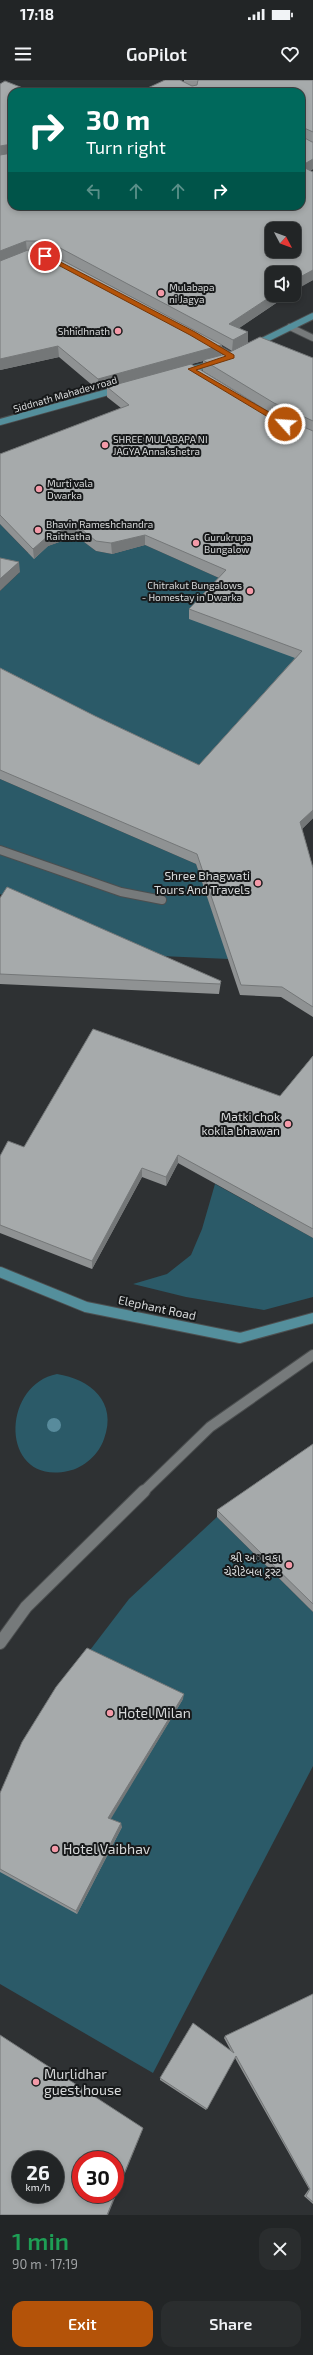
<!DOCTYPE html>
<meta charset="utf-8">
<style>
:root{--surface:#222526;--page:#2a2d2e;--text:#f1f3f6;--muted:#a2a5a7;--line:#3f4243;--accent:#b45309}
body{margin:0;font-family:"Exo 2","Noto Sans Gujarati",sans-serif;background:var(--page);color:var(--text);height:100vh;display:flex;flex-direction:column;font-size:15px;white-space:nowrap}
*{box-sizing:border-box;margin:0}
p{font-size:13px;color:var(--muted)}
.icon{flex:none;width:22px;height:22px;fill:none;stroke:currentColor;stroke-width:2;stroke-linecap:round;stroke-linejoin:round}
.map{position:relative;height:2135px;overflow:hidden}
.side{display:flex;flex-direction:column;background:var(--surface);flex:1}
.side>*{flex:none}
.top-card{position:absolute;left:8px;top:8px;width:297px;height:122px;border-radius:12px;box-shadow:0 2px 6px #0003,0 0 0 1px var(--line);background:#00695c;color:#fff;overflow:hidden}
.needle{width:26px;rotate:131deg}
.controls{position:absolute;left:265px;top:142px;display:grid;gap:8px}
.controls a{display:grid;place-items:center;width:36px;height:36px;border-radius:8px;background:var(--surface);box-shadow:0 2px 6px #0003,0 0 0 1px var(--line);font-size:20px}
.speed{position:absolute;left:12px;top:2071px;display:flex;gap:8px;font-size:20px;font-weight:700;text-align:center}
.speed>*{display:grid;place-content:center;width:52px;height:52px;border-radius:50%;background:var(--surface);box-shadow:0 2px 6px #0003,0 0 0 1px var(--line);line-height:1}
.speed small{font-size:10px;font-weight:400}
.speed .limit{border:6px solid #d22;background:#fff;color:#111}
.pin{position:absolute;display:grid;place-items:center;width:34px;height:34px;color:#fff;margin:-17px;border:2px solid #fff;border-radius:50%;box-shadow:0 1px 4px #0007}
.me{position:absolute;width:44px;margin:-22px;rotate:296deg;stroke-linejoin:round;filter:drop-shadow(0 0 3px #0008)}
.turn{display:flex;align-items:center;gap:14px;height:84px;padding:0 12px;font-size:18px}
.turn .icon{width:52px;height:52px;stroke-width:2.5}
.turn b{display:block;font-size:28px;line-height:34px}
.lanes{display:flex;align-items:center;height:38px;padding:0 12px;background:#0003;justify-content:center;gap:20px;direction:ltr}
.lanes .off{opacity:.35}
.round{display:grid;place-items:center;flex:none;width:42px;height:42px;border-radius:12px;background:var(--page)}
.head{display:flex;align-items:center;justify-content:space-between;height:68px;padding:0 12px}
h1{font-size:24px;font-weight:600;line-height:30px;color:#1e9e55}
.button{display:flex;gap:8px;margin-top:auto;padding:8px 12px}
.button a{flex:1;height:46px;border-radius:12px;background:var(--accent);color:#fff;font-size:16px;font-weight:600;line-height:46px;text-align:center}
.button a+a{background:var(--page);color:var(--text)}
.status{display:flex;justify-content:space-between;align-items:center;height:28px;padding:0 20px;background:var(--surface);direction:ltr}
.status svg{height:11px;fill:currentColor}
header{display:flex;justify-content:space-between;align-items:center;height:52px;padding:0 12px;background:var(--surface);font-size:18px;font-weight:600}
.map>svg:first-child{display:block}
.green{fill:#2b5a68}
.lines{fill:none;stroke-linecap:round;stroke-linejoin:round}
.service-far2-casing{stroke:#4c4f50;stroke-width:8}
.service-far1-casing{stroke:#4c4f50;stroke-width:12}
.service-casing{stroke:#4c4f50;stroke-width:14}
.minor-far1-casing{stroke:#4c4f50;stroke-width:8}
.minor-casing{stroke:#4c4f50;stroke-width:10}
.secondary-far1-casing{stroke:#4c4f50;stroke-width:8}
.secondary-casing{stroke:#4c4f50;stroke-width:12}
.service-far2{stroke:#767a7b;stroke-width:6}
.service-far1{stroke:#767a7b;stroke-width:10}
.service{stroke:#767a7b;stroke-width:12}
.minor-far1{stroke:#767a7b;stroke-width:6}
.minor{stroke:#767a7b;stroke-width:8}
.secondary-far1{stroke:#548f9c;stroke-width:6}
.secondary{stroke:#548f9c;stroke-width:10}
.tree{fill:#588b9c}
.wall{fill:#8f9293;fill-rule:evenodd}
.shaded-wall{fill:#747778}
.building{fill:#a6aaab;stroke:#747778;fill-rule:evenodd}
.route{fill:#b45309;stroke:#753606}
.poi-dot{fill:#f39aa8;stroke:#17191a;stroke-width:1.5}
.labels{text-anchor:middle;stroke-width:4;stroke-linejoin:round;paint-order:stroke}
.far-poi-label{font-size:10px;fill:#d8dadb;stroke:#17191a;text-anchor:start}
.far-street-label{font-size:10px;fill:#d8dadb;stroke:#17191a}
.poi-label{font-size:12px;fill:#d8dadb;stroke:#17191a;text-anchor:end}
.street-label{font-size:12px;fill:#d8dadb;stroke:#17191a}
.near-poi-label{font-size:14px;fill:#d8dadb;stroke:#17191a;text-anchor:start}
</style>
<div class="status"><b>17:18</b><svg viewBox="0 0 49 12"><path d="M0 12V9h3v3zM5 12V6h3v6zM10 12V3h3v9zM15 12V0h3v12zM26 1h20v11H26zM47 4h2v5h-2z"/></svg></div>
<header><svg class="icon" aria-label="menu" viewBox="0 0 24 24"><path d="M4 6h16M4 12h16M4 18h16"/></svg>GoPilot<svg class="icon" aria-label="heart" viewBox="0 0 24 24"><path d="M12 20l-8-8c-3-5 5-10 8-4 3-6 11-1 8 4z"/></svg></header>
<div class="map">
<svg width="313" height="2135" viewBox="0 0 313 2135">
<rect width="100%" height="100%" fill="#2e3133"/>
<g class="green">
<path d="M0 444 28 473 76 456 96 471 112 474 145 465 273 522 313 613 214 702 0 598V511L19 493 0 488Z"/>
<path d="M0 699 196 784 229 879 138 875 0 814Z"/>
<path d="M215 1104 313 1158V1217L264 1230 186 1217 133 1204 167 1194 191 1175 202 1149Z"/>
<path d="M57 1294C90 1299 118 1322 104 1359 99 1374 84 1388 68 1391 0 1406 0 1305 57 1294Z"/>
<path d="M217 1437 313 1532V1686L153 1993 0 1904V1792L6 1705 87 1574 129 1519Z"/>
</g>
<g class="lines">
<g class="service-far2-casing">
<path id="service-far2" d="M211 264 232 276"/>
</g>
<g class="service-far1-casing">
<path id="service-far1" d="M143 1412 210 1347 313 1275"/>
</g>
<g class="service-casing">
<path id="service" d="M0 1563 26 1527 144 1411"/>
</g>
<g class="minor-far1-casing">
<path id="minor-far1" d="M290 247 313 258"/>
</g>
<g class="minor-casing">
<path id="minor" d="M0 770 121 812 162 820"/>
</g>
<g class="secondary-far1-casing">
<g id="secondary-far1">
<path d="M254 265 313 236"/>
<path d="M185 291 216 283"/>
<path d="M0 342 119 309"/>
</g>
</g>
<g class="secondary-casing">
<path id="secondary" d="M0 1192 86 1227 240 1258 313 1238"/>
</g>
<use href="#service-far2" class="service-far2"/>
<use href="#service-far1" class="service-far1"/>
<use href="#service" class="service"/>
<use href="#minor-far1" class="minor-far1"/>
<use href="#minor" class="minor"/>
<use href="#secondary-far1" class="secondary-far1"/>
<use href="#secondary" class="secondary"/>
</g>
<circle class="tree" cx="54" cy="1345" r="7"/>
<g class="wall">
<path d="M184 0H313V89L310 91 313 92V200L299 207 272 215H288L239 248 248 263 232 271 222 265V275L313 278V738L302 749 313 788V937L281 917 240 915 196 784 0 699V588L95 636 199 685 295 578 189 539V529L219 498 145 465 112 474 96 471 76 456 48 466 34 479 0 444V374L121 328 107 317V307L98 310 59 277 0 290V4L12 12V126L139 12 184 2ZM46 172H47L188 247ZM203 281V291L271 332 191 284Z"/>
<path d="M0 818 221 901 219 914 0 904Z"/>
<path d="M313 976V1158L178 1083 166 1106 142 1097 92 1189 0 1153V1076L24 1067 280 1016Z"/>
<path d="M313 1364V1532L217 1437V1430Z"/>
<path d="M183 1619 110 1739 122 1747 77 1834 0 1792V1713Z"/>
<path d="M313 1914V2124L304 2116 309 2109 235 1978 206 2030 160 2000V1998L231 1971 224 1958 225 1956Z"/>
</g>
<g class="shaded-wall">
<path d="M12 64V75L0 77V66Z"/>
<path d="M313 79V89L301 96V86Z"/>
<path d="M26 161 27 172 0 182V171Z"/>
<path d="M313 190V200L294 211V201L300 197Z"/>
<path d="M273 215H288L229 255V244Z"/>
<path d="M248 252V263L232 271 233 260Z"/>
<path d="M222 265 221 276 98 310V299Z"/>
<path d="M58 266 59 277 0 290V279Z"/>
<path d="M76 445V456L48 466 34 479 33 469 48 456Z"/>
<path d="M145 455V465L112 474 111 463Z"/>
<path d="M19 482 20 492 0 511V499Z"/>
<path d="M313 730V738L299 752 300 742Z"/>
<path d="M178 1075V1083L166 1106V1097Z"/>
<path d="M142 1088V1097L92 1189V1181Z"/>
<path d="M184 1614 183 1619 109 1742 108 1738Z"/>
<path d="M121 1743 122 1747 77 1834 76 1831Z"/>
<path d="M143 2048V2049L108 2135H107Z"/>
</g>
<g class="building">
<path d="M165 0H180L192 6 197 5 198 0H313V52L302 47H301V12H139Z"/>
<path d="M5 1 33 12H12V64L0 66V4Z"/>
<path d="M301 56 312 62H313V79L301 86 313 92V190L300 197 294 201V193H272V215H273L229 244 248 252 233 260 47 161H26L0 171V75L12 73V126H301ZM272 149H294V171H272Z"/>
<path d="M28 170H43L222 265 98 299 58 266 0 279V181Z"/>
<path d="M260 257 313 278V341L274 323 203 280 226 274Z"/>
<path d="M191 284 269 332 313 351V730L300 742 313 788V927L282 907 241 905 197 774 0 690V588L95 636 199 685 302 571 189 529 226 490 145 455 111 463 96 461 76 445 48 456 33 469 0 435V374L129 325 107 307Z"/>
<path d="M0 478 19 482 0 499Z"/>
<path d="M7 807 221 901 220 904 0 894V818Z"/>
<path d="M93 949 280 1016 313 976V1149L178 1075 166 1097 142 1088 92 1181 0 1145V1076L8 1061 24 1067Z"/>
<path d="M313 1364V1524L217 1430Z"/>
<path d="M87 1568 184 1614 108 1738 121 1743 76 1831 0 1789V1713L22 1662 56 1607Z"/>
<path d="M313 1914V2122L306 2116 310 2109 236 1976 207 2029 160 1998 193 1943 234 1973 225 1956Z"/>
<path d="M0 1955 143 2048 107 2135H0ZM21 2080H55V2114H21ZM81 2080H115V2114H81Z"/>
</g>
<path class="route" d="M43 175H47L195 252 234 275V278L196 290 288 343V346H283L188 289 226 276 190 255 43 177Z"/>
<g class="poi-dot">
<circle cx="161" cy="213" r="4"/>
<circle cx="118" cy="251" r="4"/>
<circle cx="105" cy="365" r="4"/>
<circle cx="39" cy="409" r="4"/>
<circle cx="38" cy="450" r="4"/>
<circle cx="196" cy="463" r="4"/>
<circle cx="250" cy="511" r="4"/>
<circle cx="258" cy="803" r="4"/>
<circle cx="288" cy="1044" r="4"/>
<circle cx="289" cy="1485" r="4"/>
<circle cx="110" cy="1633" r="4"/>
<circle cx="55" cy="1769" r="4"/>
<circle cx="36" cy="2002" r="4"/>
</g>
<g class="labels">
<g class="far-poi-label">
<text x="169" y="211">Mulabapa<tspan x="169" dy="12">ni Jagya</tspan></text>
<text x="110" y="255" text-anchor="end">Shhidhnath</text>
<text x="113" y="363">SHREE MULABAPA NI<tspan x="113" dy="12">JAGYA Annakshetra</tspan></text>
<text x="47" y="407">Murti vala<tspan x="47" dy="12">Dwarka</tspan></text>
<text x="46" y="448">Bhavin Rameshchandra<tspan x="46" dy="12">Raithatha</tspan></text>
<text x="204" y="461">Gurukrupa<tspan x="204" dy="12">Bungalow</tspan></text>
<text x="242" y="509" text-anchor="end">Chitrakut Bungalows<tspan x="242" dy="12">- Homestay in Dwarka</tspan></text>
</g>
<g class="far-street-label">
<text transform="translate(65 314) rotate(-16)" y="4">Siddnath Mahadev road</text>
</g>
<g class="poi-label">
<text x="250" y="800">Shree Bhagwati<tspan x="250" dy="14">Tours And Travels</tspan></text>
<text x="280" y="1041">Matki chok<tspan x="280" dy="14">kokila bhawan</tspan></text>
<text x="281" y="1482">શ્રી અાવકા<tspan x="281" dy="14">ચેરીટેબલ ટ્રસ્ટ</tspan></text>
</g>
<g class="street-label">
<text transform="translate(157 1228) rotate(12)" y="4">Elephant Road</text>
</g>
<g class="near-poi-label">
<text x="118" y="1638">Hotel Milan</text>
<text x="63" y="1774">Hotel Vaibhav</text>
<text x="44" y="1999">Murlidhar<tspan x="44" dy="16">guest house</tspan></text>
</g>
</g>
</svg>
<div class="controls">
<a><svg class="needle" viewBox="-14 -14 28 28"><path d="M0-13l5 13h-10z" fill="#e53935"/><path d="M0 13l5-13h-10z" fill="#a2a5a7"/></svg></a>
<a><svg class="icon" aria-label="sound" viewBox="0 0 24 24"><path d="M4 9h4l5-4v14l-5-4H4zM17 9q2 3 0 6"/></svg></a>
</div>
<div class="speed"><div>26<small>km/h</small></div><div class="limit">30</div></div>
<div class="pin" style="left:45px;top:176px;background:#d93025"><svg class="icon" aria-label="arrive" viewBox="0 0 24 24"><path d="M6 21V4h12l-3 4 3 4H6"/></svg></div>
<svg class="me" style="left:285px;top:344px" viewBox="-20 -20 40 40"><circle r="17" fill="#b45309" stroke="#fff" stroke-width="3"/><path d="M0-11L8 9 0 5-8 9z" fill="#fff"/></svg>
<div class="top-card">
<div class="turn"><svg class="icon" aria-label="right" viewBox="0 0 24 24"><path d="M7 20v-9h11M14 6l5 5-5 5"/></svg><div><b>30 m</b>Turn right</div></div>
<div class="lanes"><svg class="icon off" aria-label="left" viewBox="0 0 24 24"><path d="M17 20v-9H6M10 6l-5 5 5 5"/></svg><svg class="icon off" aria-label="ahead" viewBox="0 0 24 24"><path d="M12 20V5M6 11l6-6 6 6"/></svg><svg class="icon off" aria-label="ahead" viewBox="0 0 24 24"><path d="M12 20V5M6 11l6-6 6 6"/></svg><svg class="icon" aria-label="right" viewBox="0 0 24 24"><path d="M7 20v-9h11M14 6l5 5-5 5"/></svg></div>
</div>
</div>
<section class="side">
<div class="head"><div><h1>1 min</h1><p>90 m · 17:19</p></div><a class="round"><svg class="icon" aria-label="close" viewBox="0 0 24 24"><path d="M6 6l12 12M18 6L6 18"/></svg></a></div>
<div class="button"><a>Exit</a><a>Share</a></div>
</section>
